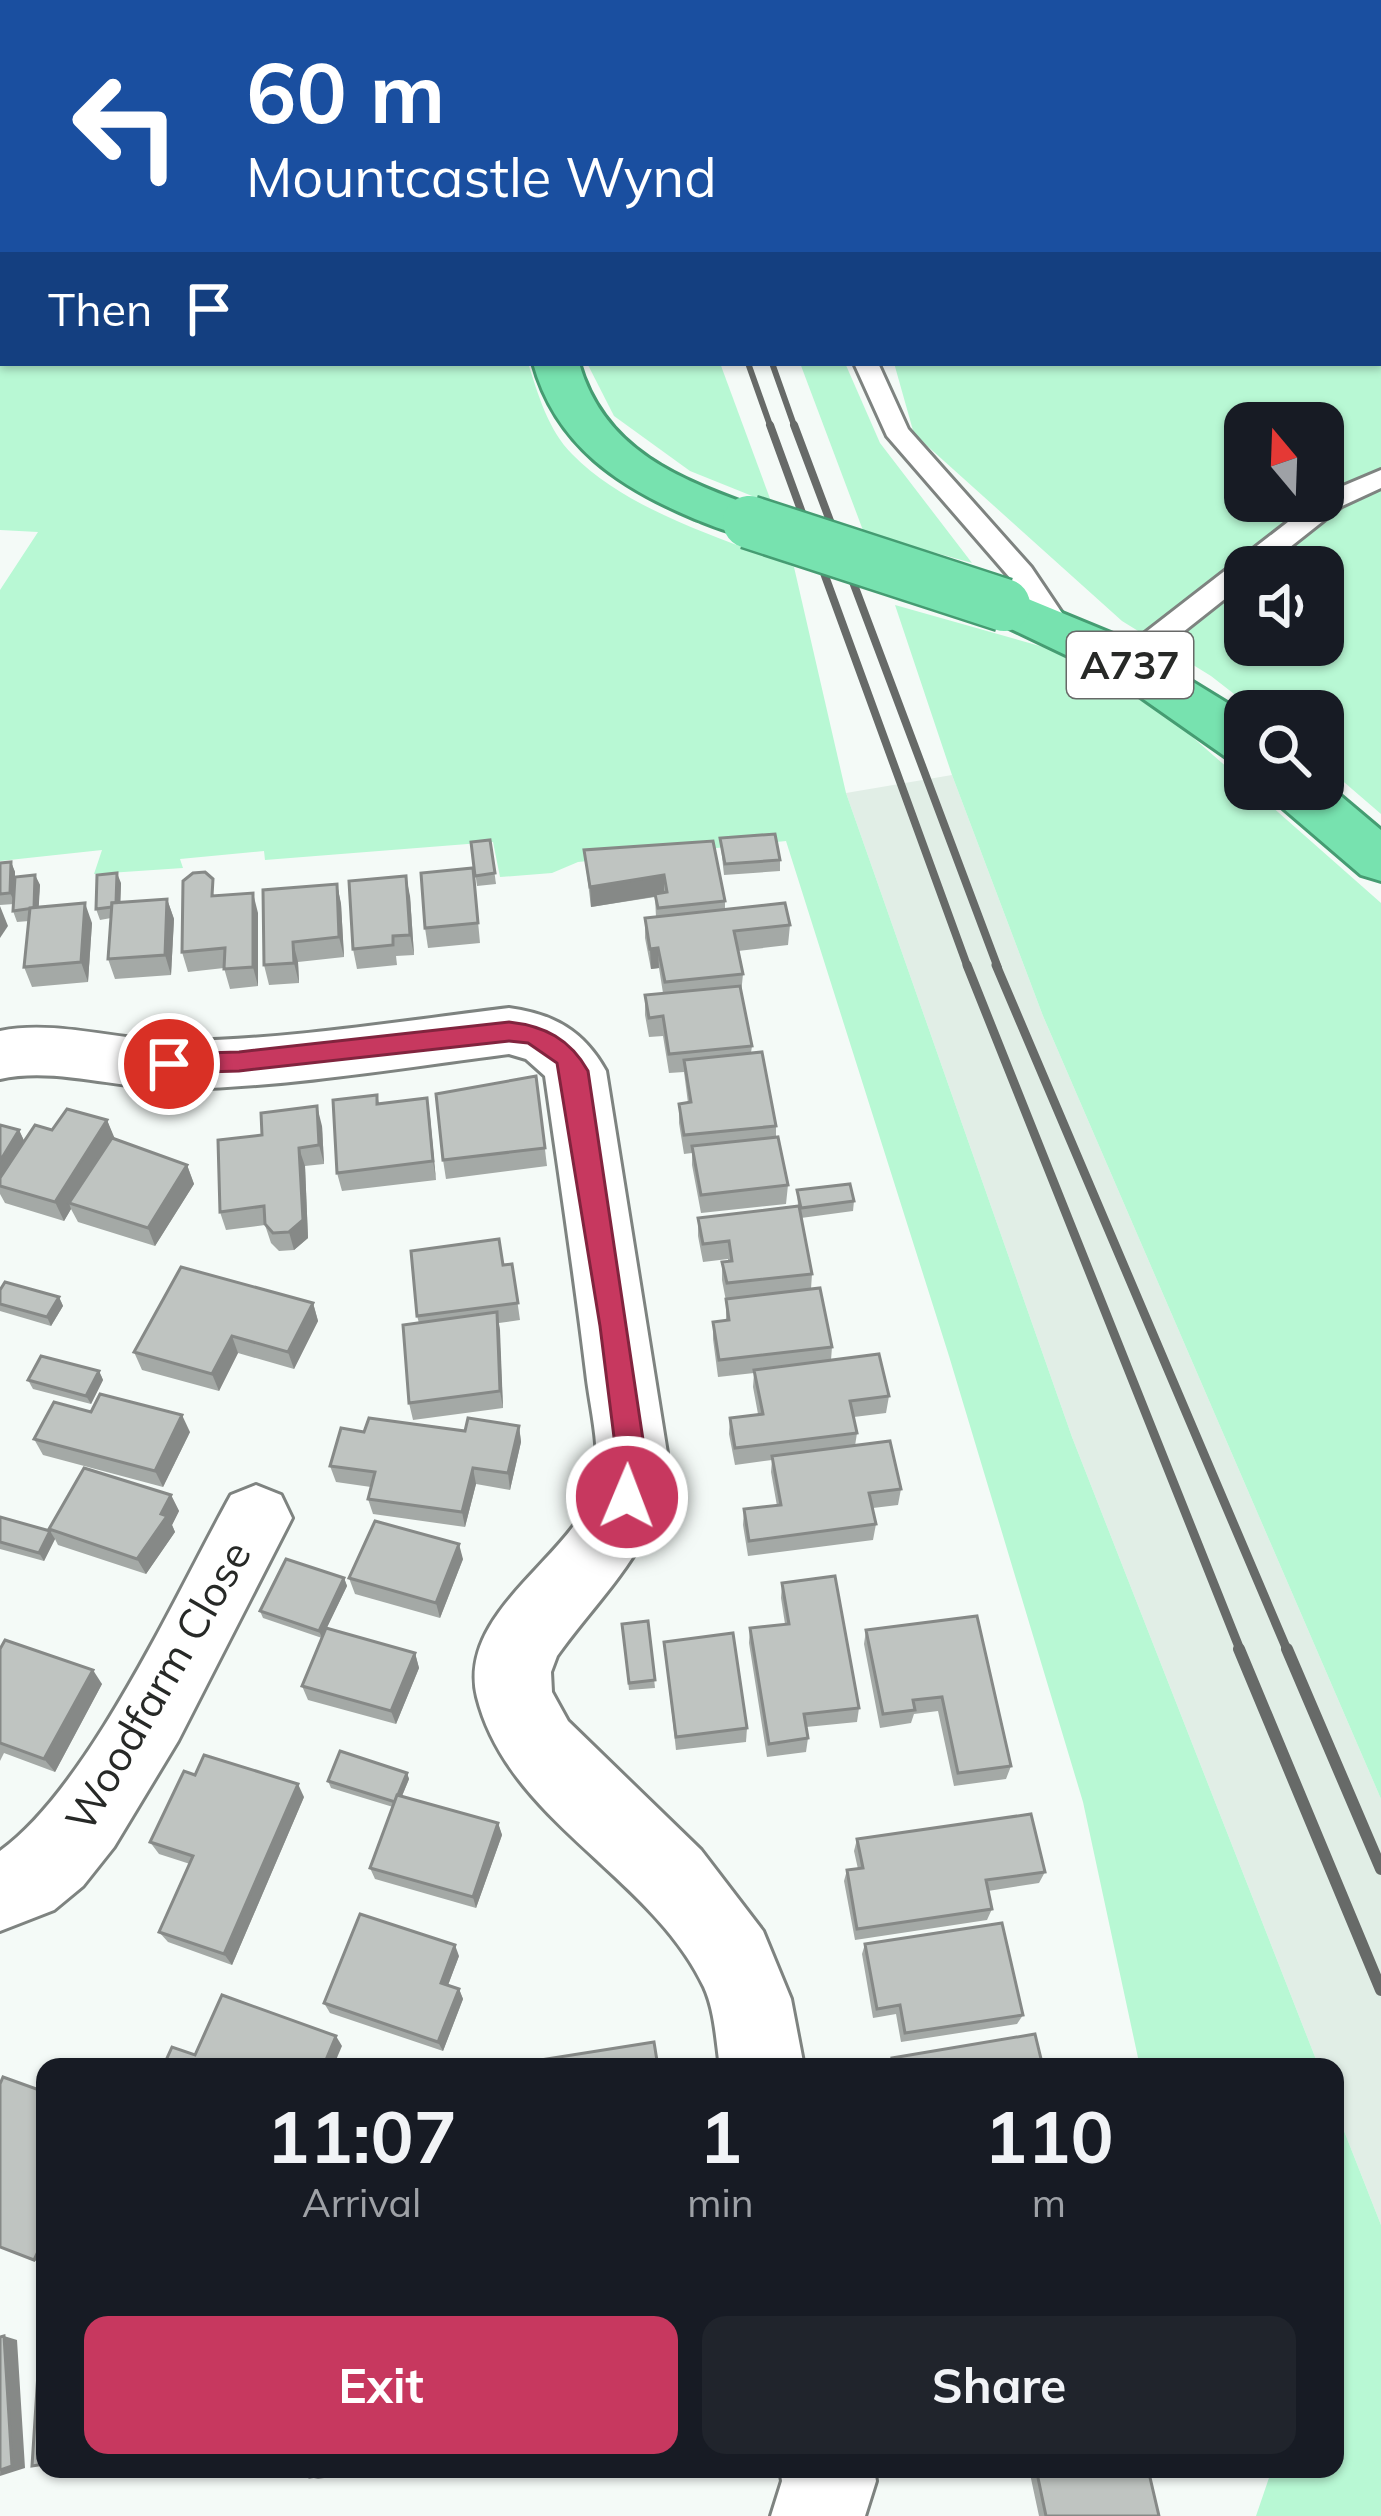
<!DOCTYPE html>
<style>
:root{--surface:#171b24;--page:#20242c;--text:#f1f3f6;--muted:#9ea1a6;--accent:#c7385f}
body{margin:0;font-family:Mulish,sans-serif;background:var(--page);color:var(--text);height:100vh;display:flex;flex-direction:column;font-size:45px;white-space:nowrap}
*{box-sizing:border-box;margin:0}
p{font-size:39px;color:var(--muted)}
.icon{flex:none;width:66px;height:66px;fill:none;stroke:currentColor;stroke-width:2;stroke-linecap:round;stroke-linejoin:round}
.map{position:relative;flex:1;overflow:hidden}
.sheet{position:absolute;left:36px;top:2058px;width:1308px;height:420px;display:flex;flex-direction:column;background:var(--surface);border-radius:24px;box-shadow:0 3px 9px #0004}
.sheet>*{flex:none}
.guide{position:absolute;left:0px;top:0px;width:1383px;height:366px;box-shadow:0 3px 9px #0004;background:#1a4fa0;color:#fff;overflow:hidden}
.needle{width:78px;rotate:341deg}
.tools{position:absolute;left:1224px;top:402px;display:grid;gap:24px}
.tools a{display:grid;place-items:center;width:120px;height:120px;border-radius:24px;background:var(--surface);box-shadow:0 3px 9px #0004;font-size:60px}
.pin{position:absolute;display:grid;place-items:center;width:102px;height:102px;color:#fff;margin:-51px;border:6px solid #fff;border-radius:50%;box-shadow:0 3px 12px #0007}
.me{position:absolute;width:132px;margin:-66px;rotate:1deg;stroke-linejoin:round;filter:drop-shadow(0 0 9px #0008)}
.turn{display:flex;align-items:center;gap:42px;height:252px;padding:0 48px;font-size:54px}
.turn .icon{width:156px;height:156px;stroke-width:2.5}
.turn b{display:block;font-size:84px;line-height:102px}
.then{display:flex;align-items:center;height:114px;padding:0 48px;background:#0003;gap:24px;font-size:45px}
.eta{display:flex;justify-content:space-evenly;align-items:center;height:204px;text-align:center}
.eta b{font-size:72px;font-weight:700;line-height:84px}
.button{display:flex;gap:24px;margin-top:auto;padding:24px 48px}
.button a{flex:1;height:138px;border-radius:24px;background:var(--accent);color:#fff;font-size:48px;font-weight:700;line-height:138px;text-align:center}
.button a+a{background:var(--page);color:var(--text)}
.map>svg:first-child{display:block}
.built{fill:#e1eee6}
.green{fill:#b8f8d4;fill-rule:evenodd}
.lines{fill:none;stroke-linecap:round;stroke-linejoin:round}
.service-casing{stroke:#7e8380;stroke-width:6}
.minor-casing{stroke:#7e8380;stroke-width:6}
.trunk-casing{stroke:#459c72;stroke-width:6}
.service{fill:#fff;fill-rule:evenodd}
.minor{fill:#fff;fill-rule:evenodd}
.trunk{fill:#77e2af;fill-rule:evenodd}
.rail-far3{stroke:#676a68;stroke-width:6}
.rail-far2{stroke:#676a68;stroke-width:8}
.rail-far1{stroke:#676a68;stroke-width:9}
.rail{stroke:#676a68;stroke-width:12}
.trunk-bridge-casing{stroke:#459c72;stroke-width:57;stroke-linecap:butt}
.trunk-bridge{stroke:#77e2af;stroke-width:52}
.wall{fill:#a4a9a6}
.shaded-wall{fill:#868987}
.building{fill:#bfc4c1;stroke:#868987;stroke-width:3}
.route{fill:#c7385f;stroke:#81243e;stroke-width:3}
.labels{text-anchor:middle;stroke-width:12;stroke-linejoin:round;paint-order:stroke}
.shield{fill:#fff;stroke:#686968;stroke-width:3}
.shield-label{font-size:39px;font-weight:bold;fill:#272927}
.street-label{font-size:42px;fill:#272927;stroke:#fff}
</style>
<div class="map">
<svg width="1381" height="2516" viewBox="0 0 1381 2516">
<rect width="100%" height="100%" fill="#f4faf7"/>
<path class="built" d="M952 775 1043 1016 1381 1799V2225L1335 2108V2067H1319L1072 1437 846 793Z"/>
<g class="green">
<path d="M729 0H1381V48L1380 3Z"/>
<path d="M1381 69V814L1323 764V711H1256L1211 676 1122 621 914 434 894 363H1380ZM1245 423H1323V501H1245ZM1245 567H1323V645H1245Z"/>
<path d="M0 356 3 363H528C538 394 548 430 572 454 629 512 721 537 794 567L846 793 1072 1437 1319 2067H1140L1083 1802 949 1356 786 841 578 862 552 873 500 877 493 842 265 860 264 851 180 859 183 868 94 874 102 850 0 861V590L38 532 0 530Z"/>
<path d="M587 363H720L772 504 690 471 614 416Z"/>
<path d="M800 363H845L880 443 972 563 864 533Z"/>
<path d="M895 605 1061 652 1174 721 1245 783V789H1252L1381 903V1799L1043 1016 952 775Z"/>
<path d="M1335 2108 1381 2225V2516H1256L1272 2469H1335Z"/>
</g>
<g class="lines">
<g class="service-casing">
<g id="service">
<path d="M695 0H715L717 3H697Z"/>
<rect x="0" y="78" width="3" height="13"/>
<path d="M854 363H878L908 429 1031 567 1070 625 1066 631H1046L1011 579 887 436Z"/>
<path d="M1381 470V488L1342 506 1265 567H1245V583L1135 670H1115L1111 663 1115 656 1315 501H1323L1324 494Z"/>
</g>
</g>
<g class="minor-casing">
<g id="minor">
<path d="M509 1008C554 1014 584 1031 606 1071L667 1453C668 1536 602 1593 557 1656L551 1672 552 1692 568 1721 701 1850 763 1931 791 1999 804 2067H720C716 2041 715 2011 704 1987 651 1875 508 1821 477 1697 456 1611 576 1555 593 1489 603 1452 590 1410 586 1372 574 1273 559 1175 545 1076L526 1059 509 1054C401 1068 294 1086 185 1089 124 1091 57 1066 0 1079V1031C59 1019 124 1043 185 1041 293 1039 401 1021 509 1008Z"/>
<path d="M256 1485 281 1495 292 1518 178 1741 114 1847 83 1886 54 1910 0 1931V1851C89 1787 176 1594 231 1495Z"/>
<path d="M780 2469H874L876 2481 865 2516H771L782 2481Z"/>
</g>
</g>
<g class="trunk-casing">
<g id="trunk">
<path d="M364 0H403L406 3H367Z"/>
<path d="M533 363H579C605 454 685 481 766 511L774 522 766 533C740 539 719 528 695 519 619 487 556 446 533 363Z"/>
<path d="M1004 589 1118 636 1237 709 1245 716V762L1226 757 1112 677 986 617 979 605 986 593Z"/>
<path d="M1323 781 1381 830V881L1361 875 1277 803 1269 789H1323Z"/>
</g>
</g>
<use href="#service" class="service"/>
<use href="#minor" class="minor"/>
<use href="#trunk" class="trunk"/>
<g class="rail-far3">
<path d="M748 363 771 428"/>
<path d="M772 363 795 428"/>
</g>
<g class="rail-far2">
<path d="M770 425 968 968"/>
<path d="M794 425 998 968"/>
</g>
<g class="rail-far1">
<path d="M967 965 1241 1652"/>
<path d="M996 965 1288 1652"/>
</g>
<g class="rail">
<path d="M1239 1649 1381 1990"/>
<path d="M1287 1649 1381 1869"/>
</g>
<g class="trunk-bridge-casing">
<path id="trunk-bridge" d="M749 522 1004 605"/>
</g>
<use href="#trunk-bridge" class="trunk-bridge"/>
</g>
<g class="wall">
<path d="M720 838 780 860V871L724 875Z"/>
<path d="M490 840 496 884 477 886 471 842Z"/>
<path d="M584 850 725 901V910L790 925 788 945 738 951 743 974 741 994 752 1046 751 1053 776 1126V1137L788 1185 786 1204 701 1213 692 1165V1153L684 1154 679 1123V1104L688 1103 684 1072 669 1073 663 1036 649 1037 645 1015V995L663 993 659 968 651 969 645 938V918L656 917 655 897 591 907Z"/>
<path d="M11 862 15 872V881L35 875 40 885 38 907 92 923 88 982 32 987 24 967 29 921 17 922 13 911 14 904 0 905V863Z"/>
<path d="M473 868 480 943 428 948 425 928Z"/>
<path d="M121 883 120 903 167 899 174 919 171 975 115 979 108 959 111 918 100 920 96 909Z"/>
<path d="M337 884 341 904 344 957 298 962 299 983 269 985 264 965Z"/>
<path d="M218 896 258 913V986L230 989 224 968 188 972 182 952Z"/>
<path d="M410 896 414 955 396 956 397 965 357 969 353 949Z"/>
<path d="M536 1076 547 1166 446 1179 443 1160Z"/>
<path d="M377 1095 379 1103 427 1098 436 1180 342 1191 337 1173Z"/>
<path d="M107 1120 114 1139 187 1165 194 1184 155 1246 78 1222 71 1209 64 1221 5 1203 0 1194V1125L19 1130 24 1141 52 1130Z"/>
<path d="M322 1126 324 1164 305 1166 308 1238 294 1250 279 1251 271 1243 265 1225 226 1230 220 1212Z"/>
<path d="M797 1190 854 1201 853 1211 801 1218 812 1274 811 1289 832 1347 831 1360 889 1396 886 1413 854 1417 857 1433 855 1446 901 1489 898 1505 873 1508 876 1524 873 1540 748 1556 743 1525 744 1509 777 1506 771 1472 772 1460 735 1465 729 1434 730 1418 758 1414 753 1387 754 1373 718 1377 713 1339V1322L726 1320V1301L722 1280V1262L728 1261V1259L703 1262 698 1236V1218L798 1206Z"/>
<path d="M512 1264 520 1320 499 1323 503 1408 413 1420 409 1403 419 1323 417 1316 503 1265Z"/>
<path d="M0 1290 59 1297 63 1306 51 1326 0 1311Z"/>
<path d="M313 1303 318 1321 294 1369 238 1353 219 1391 142 1370 134 1352Z"/>
<path d="M99 1371 103 1380 91 1404 33 1389 28 1380Z"/>
<path d="M91 1412 190 1432 163 1487 43 1455 34 1439Z"/>
<path d="M519 1426 521 1442 510 1490 476 1484 465 1527 373 1514 368 1499 371 1487 336 1482 330 1466 364 1432 465 1431Z"/>
<path d="M171 1495 179 1511 172 1525 175 1532 146 1574 58 1545 55 1539 44 1561 0 1549V1517L49 1530Z"/>
<path d="M463 1559 440 1618 355 1594 349 1578Z"/>
<path d="M344 1578 347 1586 326 1629 415 1653 419 1668 396 1724 308 1700 302 1686 322 1638 263 1618 260 1611Z"/>
<path d="M782 1583 859 1708 857 1722 806 1727 808 1738 806 1752 767 1757 749 1643 750 1628 785 1624 781 1598Z"/>
<path d="M977 1616 1011 1766 1006 1779 954 1786 938 1711 914 1714 911 1723 880 1728 864 1644 866 1630Z"/>
<path d="M648 1621 655 1688 629 1690 622 1624Z"/>
<path d="M664 1642 747 1728 746 1742 676 1750Z"/>
<path d="M0 1649 102 1684 55 1772 4 1753 0 1761Z"/>
<path d="M407 1773 409 1779 402 1796 498 1823 502 1835 476 1908 375 1879 370 1868 393 1807 331 1788 328 1781Z"/>
<path d="M304 1797 232 1965 168 1942 159 1932 190 1864 159 1854 150 1842Z"/>
<path d="M857 1839 1045 1872 1039 1883 988 1891 992 1909 987 1920 855 1940 844 1881 847 1870 858 1869 854 1851Z"/>
<path d="M865 1944 1023 2015 1017 2024 901 2042 896 2014 873 2018 862 1954Z"/>
<path d="M459 1956 448 1985 459 1989 463 1999 443 2051 330 2013 324 2003Z"/>
<path d="M132 2469H197L142 2477 131 2475Z"/>
<path d="M310 2469H379L318 2479 310 2477Z"/>
<path d="M1059 2469 1159 2516H1039L1030 2474Z"/>
</g>
<g class="shaded-wall">
<path d="M11 862 15 872V903L10 893Z"/>
<path d="M117 873 121 883 120 917 116 906Z"/>
<path d="M35 875 40 885 38 920 34 909Z"/>
<path d="M664 875V895L591 907 590 887Z"/>
<path d="M406 876 410 896 414 955 410 935Z"/>
<path d="M337 884 341 904 344 957 339 937Z"/>
<path d="M253 893 258 913V986L253 967Z"/>
<path d="M167 899 174 919 171 975 165 955Z"/>
<path d="M85 903 92 923 88 982 81 962Z"/>
<path d="M0 906 8 926 0 938Z"/>
<path d="M293 942 298 962 299 983 294 963Z"/>
<path d="M658 948 659 968 651 969 650 949Z"/>
<path d="M427 1098 430 1117 436 1180 433 1161Z"/>
<path d="M317 1106 322 1126 324 1164 319 1145Z"/>
<path d="M107 1120 115 1139 69 1203 71 1209 64 1221 55 1202Z"/>
<path d="M19 1130 28 1149 0 1186V1161Z"/>
<path d="M299 1148 305 1166 308 1238 294 1250 289 1232Z"/>
<path d="M187 1165 194 1184 155 1246 148 1228Z"/>
<path d="M59 1297 63 1306 51 1326 47 1317Z"/>
<path d="M313 1303 318 1321 294 1369 288 1352Z"/>
<path d="M497 1312 500 1330 503 1408 500 1391Z"/>
<path d="M232 1336 238 1353 219 1391 212 1374Z"/>
<path d="M99 1371 103 1380 91 1404 86 1396Z"/>
<path d="M182 1415 190 1432 163 1487 155 1471Z"/>
<path d="M519 1426 521 1442 510 1490 508 1473Z"/>
<path d="M473 1468 476 1484 465 1527 462 1512Z"/>
<path d="M171 1495 179 1511 172 1525 175 1532 146 1574 137 1559Z"/>
<path d="M50 1531 55 1539 44 1561 39 1553Z"/>
<path d="M459 1544 463 1559 440 1618 436 1603Z"/>
<path d="M344 1578 347 1586 322 1638 319 1631Z"/>
<path d="M415 1653 419 1668 396 1724 391 1711Z"/>
<path d="M93 1670 102 1684 55 1772 44 1759Z"/>
<path d="M407 1773 409 1779 397 1808 395 1802Z"/>
<path d="M298 1784 304 1797 232 1965 224 1954Z"/>
<path d="M498 1823 502 1835 476 1908 473 1897Z"/>
<path d="M455 1945 459 1956 445 1993 441 1983Z"/>
<path d="M459 1989 463 1999 443 2051 438 2042Z"/>
<path d="M336 2036 342 2046 333 2067H323Z"/>
<path d="M45 2237V2265L34 2260Z"/>
<path d="M4 2336 17 2340 25 2468 0 2476Z"/>
</g>
<g class="building">
<path d="M775 834 780 860 725 864 720 838Z"/>
<path d="M490 840 495 873 475 876 471 842Z"/>
<path d="M713 841 725 901 658 908 655 894 667 892 664 875 590 887 584 850Z"/>
<path d="M11 862 10 893 0 894V863Z"/>
<path d="M473 868 478 923 425 928 421 873Z"/>
<path d="M205 872 213 879 212 896 253 893V967L224 969 225 948 182 952 183 881 193 873Z"/>
<path d="M117 873 116 903H112V907L96 909 97 875Z"/>
<path d="M35 875 34 908 13 911 15 877Z"/>
<path d="M406 876 410 935 393 936V945L353 949 349 881Z"/>
<path d="M337 884 339 937 293 942 294 963 264 965 263 890Z"/>
<path d="M167 899 165 955 108 959 112 903Z"/>
<path d="M85 903 81 962 24 967 30 908Z"/>
<path d="M785 903 790 925 734 931 743 974 665 982 658 948 650 949 645 918Z"/>
<path d="M740 986 752 1046 669 1054 663 1016 649 1018 645 995Z"/>
<path d="M762 1052 776 1126 684 1135 679 1104 691 1102 684 1060Z"/>
<path d="M536 1076 545 1148 443 1160 436 1094Z"/>
<path d="M377 1095V1104L427 1098 433 1161 337 1173 333 1100Z"/>
<path d="M317 1106 319 1145 299 1148 303 1220 289 1232 273 1233 265 1224 264 1206 220 1212 218 1140 262 1135 261 1113Z"/>
<path d="M67 1109 107 1120 55 1202 0 1186V1178L35 1125 52 1130Z"/>
<path d="M0 1125 19 1130 0 1161Z"/>
<path d="M778 1137 788 1185 701 1195 692 1146Z"/>
<path d="M112 1138 187 1165 148 1228 69 1203Z"/>
<path d="M850 1184 854 1201 801 1208 797 1190Z"/>
<path d="M799 1206 812 1274 727 1283 722 1262 732 1261 729 1241 703 1244 698 1218Z"/>
<path d="M499 1239 503 1265 512 1264 518 1303 417 1316 411 1251Z"/>
<path d="M181 1267 313 1303 288 1352 232 1336 212 1374 134 1352Z"/>
<path d="M5 1282 59 1297 47 1317 0 1304V1290Z"/>
<path d="M820 1288 832 1347 719 1360 713 1322 729 1320 726 1299Z"/>
<path d="M497 1312 500 1391 409 1403 403 1325Z"/>
<path d="M879 1354 889 1396 850 1401 857 1433 735 1448 730 1418 763 1414 754 1370Z"/>
<path d="M41 1356 99 1371 86 1396 28 1380Z"/>
<path d="M100 1394 182 1415 155 1471 34 1439 54 1402 91 1412Z"/>
<path d="M369 1418 465 1431 468 1418 519 1426 508 1473 473 1468 462 1512 368 1499 375 1472 330 1466 341 1428 364 1432Z"/>
<path d="M890 1441 901 1489 869 1493 876 1524 749 1541 744 1509 781 1505 772 1456Z"/>
<path d="M84 1468 171 1495 161 1514 167 1516 137 1559 49 1529Z"/>
<path d="M0 1517 50 1531 39 1553 0 1542Z"/>
<path d="M375 1521 459 1544 436 1603 349 1578Z"/>
<path d="M286 1559 344 1578 319 1631 260 1611Z"/>
<path d="M835 1576 859 1708 804 1714 808 1738 769 1744 750 1628 789 1624 782 1583Z"/>
<path d="M977 1616 1011 1766 958 1773 942 1697 913 1700 915 1710 883 1714 866 1630Z"/>
<path d="M648 1621 655 1680 629 1683 622 1624Z"/>
<path d="M326 1628 415 1653 391 1711 302 1686Z"/>
<path d="M733 1633 747 1728 676 1737 664 1642Z"/>
<path d="M5 1640 93 1670 44 1759 0 1743V1649Z"/>
<path d="M340 1751 407 1773 395 1802 328 1781Z"/>
<path d="M204 1755 298 1784 224 1954 159 1932 193 1856 150 1842 184 1771 195 1775Z"/>
<path d="M397 1795 498 1823 473 1897 370 1868Z"/>
<path d="M1031 1814 1045 1872 986 1880 992 1909 857 1929 847 1870 863 1868 857 1839Z"/>
<path d="M360 1914 455 1945 441 1983 459 1989 438 2042 324 2003Z"/>
<path d="M1002 1923 1023 2015 905 2033 900 2005 877 2009 865 1944Z"/>
<path d="M222 1995 336 2036 323 2067H163L172 2047 195 2055Z"/>
<path d="M1035 2034 1043 2067H894L892 2058Z"/>
<path d="M654 2042 658 2067H515V2064Z"/>
<path d="M3 2077 45 2092V2237L34 2260 0 2247V2084Z"/>
<path d="M4 2336 12 2466 0 2470V2337Z"/>
<path d="M45 2372V2464L32 2466 38 2373Z"/>
<path d="M132 2469H174L131 2475Z"/>
<path d="M310 2469H362L310 2477Z"/>
<path d="M1059 2469H1148L1159 2516H1046L1037 2473Z"/>
</g>
<path class="route" d="M509 1022C545 1026 570 1039 588 1071L645 1453 638 1506 627 1510 617 1506 613 1497 616 1453 600 1326 557 1063 528 1043 509 1041 239 1071 169 1073 156 1064 169 1054 239 1052Z"/>
<g class="labels">
<rect class="shield" x="1067" y="632" width="126" height="66" rx="9"/>
<g class="shield-label">
<text x="1130" y="679">A737</text>
</g>
<g class="street-label">
<text transform="translate(158 1686) rotate(-60)" y="15">Woodfarm Close</text>
</g>
</g>
</svg>
<div class="tools">
<a><svg class="needle" viewBox="-14 -14 28 28"><path d="M0-13l5 13h-10z" fill="#e53935"/><path d="M0 13l5-13h-10z" fill="#9ea1a6"/></svg></a>
<a><svg class="icon" aria-label="sound" viewBox="0 0 24 24"><path d="M4 9h4l5-4v14l-5-4H4zM17 9q2 3 0 6"/></svg></a>
<a><svg class="icon" aria-label="search" viewBox="0 0 24 24"><circle cx="10" cy="10" r="6"/><path d="M15 15l6 6"/></svg></a>
</div>
<div class="pin" style="left:169px;top:1064px;background:#d93025"><svg class="icon" aria-label="arrive" viewBox="0 0 24 24"><path d="M6 21V4h12l-3 4 3 4H6"/></svg></div>
<svg class="me" style="left:627px;top:1497px" viewBox="-20 -20 40 40"><circle r="17" fill="#c7385f" stroke="#fff" stroke-width="3"/><path d="M0-11L8 9 0 5-8 9z" fill="#fff"/></svg>
<div class="guide">
<div class="turn"><svg class="icon" aria-label="left" viewBox="0 0 24 24"><path d="M17 20v-9H6M10 6l-5 5 5 5"/></svg><div><b>60 m</b>Mountcastle Wynd</div></div>
<div class="then">Then<svg class="icon" aria-label="arrive" viewBox="0 0 24 24"><path d="M6 21V4h12l-3 4 3 4H6"/></svg></div>
</div>
<section class="sheet">
<div class="eta">
<div><b>11:07</b><p>Arrival</p></div>
<div><b>1</b><p>min</p></div>
<div><b>110</b><p>m</p></div>
</div>
<div class="button"><a>Exit</a><a>Share</a></div>
</section>
</div>
